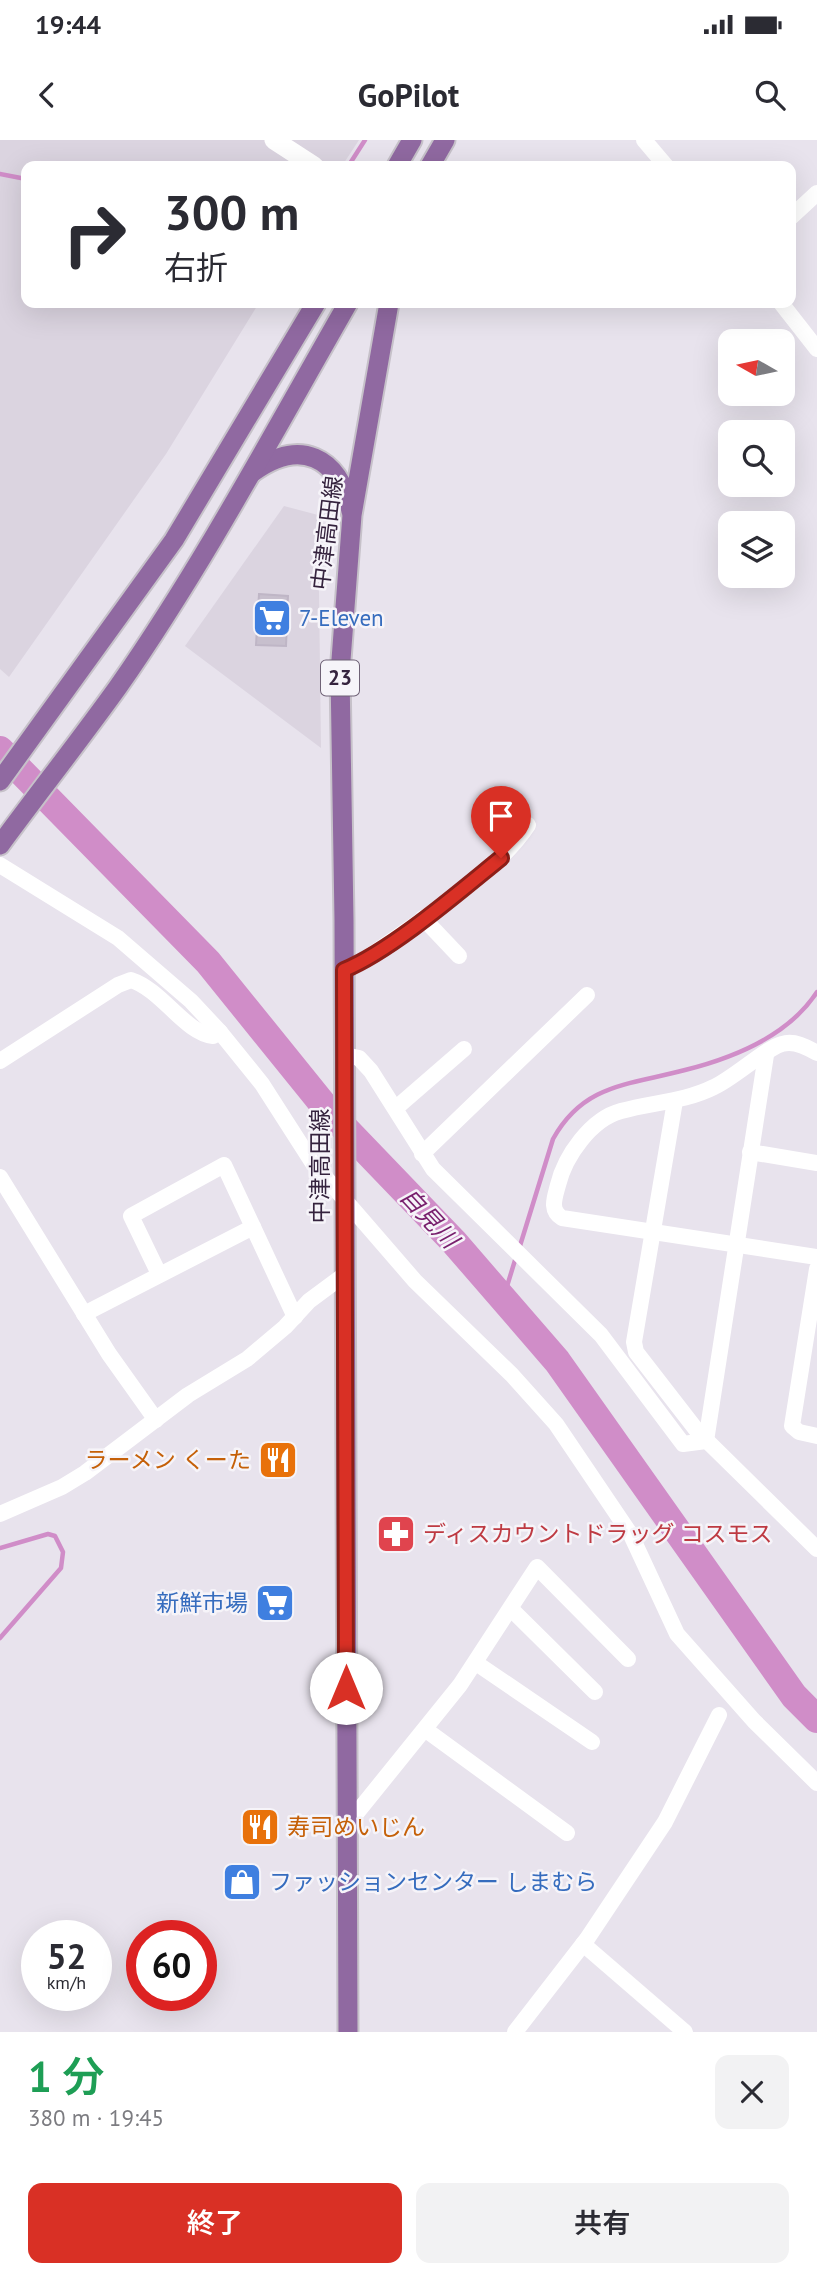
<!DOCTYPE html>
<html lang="ja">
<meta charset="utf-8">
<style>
:root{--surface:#fff;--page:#f2f2f3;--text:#2b2b33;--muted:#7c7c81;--accent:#d93025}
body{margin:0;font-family:"PT Sans","Noto Sans JP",sans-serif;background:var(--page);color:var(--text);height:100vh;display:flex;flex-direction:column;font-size:26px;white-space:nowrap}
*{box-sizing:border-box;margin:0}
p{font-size:23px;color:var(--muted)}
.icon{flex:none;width:38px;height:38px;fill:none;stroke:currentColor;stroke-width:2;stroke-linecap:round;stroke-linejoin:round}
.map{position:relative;height:1892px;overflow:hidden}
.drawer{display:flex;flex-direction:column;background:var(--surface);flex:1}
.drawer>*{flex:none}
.banner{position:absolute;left:21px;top:21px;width:775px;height:147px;border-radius:14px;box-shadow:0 7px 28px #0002;background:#fff;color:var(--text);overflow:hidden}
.needle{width:46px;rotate:279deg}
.tools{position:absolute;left:718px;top:189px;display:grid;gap:14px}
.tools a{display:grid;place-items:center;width:77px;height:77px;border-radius:14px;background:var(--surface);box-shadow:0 7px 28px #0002;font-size:35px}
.speed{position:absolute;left:21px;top:1780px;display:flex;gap:14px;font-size:35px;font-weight:700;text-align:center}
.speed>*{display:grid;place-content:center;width:91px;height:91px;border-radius:50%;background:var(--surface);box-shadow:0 7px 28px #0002;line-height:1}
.speed small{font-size:18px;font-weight:400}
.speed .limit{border:10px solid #d22;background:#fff;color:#111}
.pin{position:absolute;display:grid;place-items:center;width:60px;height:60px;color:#fff;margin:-72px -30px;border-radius:50% 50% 50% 0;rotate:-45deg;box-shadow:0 0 7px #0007}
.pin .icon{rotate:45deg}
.me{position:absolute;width:77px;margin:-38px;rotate:0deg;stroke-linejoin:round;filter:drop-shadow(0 0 5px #0008)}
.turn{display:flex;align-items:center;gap:24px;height:147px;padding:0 28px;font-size:32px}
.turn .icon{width:91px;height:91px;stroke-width:2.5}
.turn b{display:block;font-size:49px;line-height:60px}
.round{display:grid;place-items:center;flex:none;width:74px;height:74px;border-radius:14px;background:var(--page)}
.headline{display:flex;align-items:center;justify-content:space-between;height:119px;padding:0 28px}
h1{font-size:42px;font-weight:600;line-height:52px;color:#1e9e55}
.cta{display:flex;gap:14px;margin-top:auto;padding:14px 28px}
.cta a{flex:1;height:80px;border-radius:14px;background:var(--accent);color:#fff;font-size:28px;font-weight:600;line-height:80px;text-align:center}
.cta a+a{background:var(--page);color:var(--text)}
.status{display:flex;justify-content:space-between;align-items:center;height:49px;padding:0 35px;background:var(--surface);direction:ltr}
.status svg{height:19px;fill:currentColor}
header{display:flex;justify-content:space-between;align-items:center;height:91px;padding:0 28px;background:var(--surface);font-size:32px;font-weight:600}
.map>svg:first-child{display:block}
.built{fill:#dbd4e0}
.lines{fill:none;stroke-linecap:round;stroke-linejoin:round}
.stream{stroke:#d08dc8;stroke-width:4.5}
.river{stroke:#d08dc8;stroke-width:28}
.building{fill:#c7bfcd;stroke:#bfb6c6;stroke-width:2}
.primary-casing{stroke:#c6c1c9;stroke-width:23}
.minor{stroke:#fff;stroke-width:16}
.tertiary{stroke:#fff;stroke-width:19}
.primary{stroke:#9069a1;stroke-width:19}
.route-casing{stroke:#8d1f18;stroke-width:18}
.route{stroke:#d93025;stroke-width:12}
.labels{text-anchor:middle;stroke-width:5;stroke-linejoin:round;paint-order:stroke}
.shield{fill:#f6f4f9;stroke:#6f6276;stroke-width:2}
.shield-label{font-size:21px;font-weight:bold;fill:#35233e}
.street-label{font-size:23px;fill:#35233e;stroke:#f6f4f9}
.shop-label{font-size:23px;fill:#366cbe;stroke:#f6f4f9;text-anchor:start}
.food-label{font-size:23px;fill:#c56008;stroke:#f6f4f9;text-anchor:end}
.health-label{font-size:23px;fill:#be3a42;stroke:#f6f4f9;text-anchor:start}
.water-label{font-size:24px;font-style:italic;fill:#781f6d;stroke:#f6f4f9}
</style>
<div class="status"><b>19:44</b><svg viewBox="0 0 49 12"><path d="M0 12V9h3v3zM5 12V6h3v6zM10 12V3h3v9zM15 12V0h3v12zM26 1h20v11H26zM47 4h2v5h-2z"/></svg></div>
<header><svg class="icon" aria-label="back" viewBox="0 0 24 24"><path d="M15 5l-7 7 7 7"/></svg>GoPilot<svg class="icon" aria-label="search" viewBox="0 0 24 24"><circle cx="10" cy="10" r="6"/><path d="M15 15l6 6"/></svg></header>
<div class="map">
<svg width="817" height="1892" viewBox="0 0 817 1892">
<rect width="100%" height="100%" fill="#e8e3ed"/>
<g class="built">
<path d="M0 0H359L342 26H26V163H259L166 314 9 537 0 529Z"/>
<path d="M284 366 318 375 321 608 185 506Z"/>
</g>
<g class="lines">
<g class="stream">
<path d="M349 25 365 0"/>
<path d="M0 34 26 39"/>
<path d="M519 1109 553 999C584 943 630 945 685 930 733 918 789 895 817 852"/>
<path d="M504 1156 516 1117"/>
<path d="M0 1408 48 1394 55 1396 63 1412 61 1428 0 1498"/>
</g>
<path class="river" d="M0 610 208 822 330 973 454 1102 557 1221 794 1556 817 1579"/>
</g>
<path class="building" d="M259 454 288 456 286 506 256 505Z"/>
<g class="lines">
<g class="primary-casing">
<g id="primary">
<path d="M397 26 412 0"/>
<path d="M430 26 445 0"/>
<path d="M253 332C300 298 338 316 351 371"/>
<path d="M0 641 174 400 316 163"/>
<path d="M0 705C39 652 80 600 118 547 203 425 274 292 348 163"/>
<path d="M348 1892 344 780 340 533 352 375 389 163"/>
</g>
</g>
<g class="minor">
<path d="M644 0 666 26"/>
<path d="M791 77 817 53"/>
<path d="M781 163 817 209"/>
<path d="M0 725 118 798 191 861 220 892 262 944 312 1022 415 1141 512 1235 556 1284 631 1395 677 1494 754 1581 817 1643"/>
<path d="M423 778 459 816"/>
<path d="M344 830 358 824C411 786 493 738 528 685"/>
<path d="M817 913C807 907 794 900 782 904 766 908 734 938 714 947 684 962 653 962 621 971 591 979 565 1016 558 1045 555 1057 549 1070 562 1078L817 1117"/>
<path d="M345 915 359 918 371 931 433 1029 601 1195 683 1304 706 1301 766 915"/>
<path d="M0 921 118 845 131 840C162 850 185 893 213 896L220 892"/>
<path d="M675 961 634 1202 636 1212 698 1292 817 1409"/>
<path d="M396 968 464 909"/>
<path d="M750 1012 817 1023"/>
<path d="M422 1014 587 855"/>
<path d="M0 1037 109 1214 156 1280"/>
<path d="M817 1129 792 1286 799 1292 817 1296"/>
<path d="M159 1134 131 1076 224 1025 253 1087"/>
<path d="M84 1174 253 1087 295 1177"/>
<path d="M0 1374 62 1347 85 1333 188 1255 247 1219 285 1187 309 1161 344 1135"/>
<path d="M511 1469 595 1552"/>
<path d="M476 1523 592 1602"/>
<path d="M426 1590 567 1693"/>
<path d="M347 1685 460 1545 537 1427 628 1519"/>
<path d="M583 1804 685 1892"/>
<path d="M515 1892 587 1799 665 1682 719 1575"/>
</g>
<path class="tertiary" d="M274 0 314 26"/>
<use href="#primary" class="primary"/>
</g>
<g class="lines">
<g class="route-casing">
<path id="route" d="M346 1548 344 830C392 810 459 752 501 718"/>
</g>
<use href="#route" class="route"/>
</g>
<defs>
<g id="supermarket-square" transform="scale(2.0125)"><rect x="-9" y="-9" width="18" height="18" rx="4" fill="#3f7fe0" stroke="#f6f4f9"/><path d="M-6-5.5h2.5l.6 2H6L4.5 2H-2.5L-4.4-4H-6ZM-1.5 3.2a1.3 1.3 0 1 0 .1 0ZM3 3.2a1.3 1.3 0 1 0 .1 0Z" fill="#fff"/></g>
<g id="restaurant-square" transform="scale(2.0125)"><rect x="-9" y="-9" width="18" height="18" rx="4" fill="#e8710a" stroke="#f6f4f9"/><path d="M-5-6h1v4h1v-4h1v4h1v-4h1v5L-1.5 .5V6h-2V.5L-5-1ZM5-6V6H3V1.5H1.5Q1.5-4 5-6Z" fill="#fff"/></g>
<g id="pharmacy-square" transform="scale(2.0125)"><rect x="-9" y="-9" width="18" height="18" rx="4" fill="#e0444e" stroke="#f6f4f9"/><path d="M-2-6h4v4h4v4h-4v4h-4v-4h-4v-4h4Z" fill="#fff"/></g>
<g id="shop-square" transform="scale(2.0125)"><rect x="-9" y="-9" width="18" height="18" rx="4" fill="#3f7fe0" stroke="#f6f4f9"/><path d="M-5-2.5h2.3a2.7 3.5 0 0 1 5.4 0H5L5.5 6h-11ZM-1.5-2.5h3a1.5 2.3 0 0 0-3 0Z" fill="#fff"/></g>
</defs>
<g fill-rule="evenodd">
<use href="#supermarket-square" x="272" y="478"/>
<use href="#restaurant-square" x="278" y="1320"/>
<use href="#pharmacy-square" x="396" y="1394"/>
<use href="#supermarket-square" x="275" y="1463"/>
<use href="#restaurant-square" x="260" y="1687"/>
<use href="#shop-square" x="242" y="1742"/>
</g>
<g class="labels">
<rect class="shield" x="321" y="520.5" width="38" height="35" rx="5"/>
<g class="shield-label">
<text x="340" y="545">23</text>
</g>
<g class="street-label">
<text transform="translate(327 393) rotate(-83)" y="8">中津高田線</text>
<text transform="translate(320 1026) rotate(-90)" y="8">中津高田線</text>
</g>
<g class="shop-label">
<text x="299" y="486">7-Eleven</text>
<text x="248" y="1471" text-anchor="end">新鮮市場</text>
<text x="269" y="1750">ファッションセンター しまむら</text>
</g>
<g class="food-label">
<text x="251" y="1328">ラーメン くーた</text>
<text x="287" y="1695" text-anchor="start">寿司めいじん</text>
</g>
<g class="health-label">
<text x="423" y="1402">ディスカウントドラッグ コスモス</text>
</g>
<g class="water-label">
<text transform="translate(429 1078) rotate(47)" y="8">自見川</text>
</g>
</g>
</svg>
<div class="tools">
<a><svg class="needle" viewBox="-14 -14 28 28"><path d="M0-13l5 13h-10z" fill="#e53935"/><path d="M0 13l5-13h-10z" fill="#7c7c81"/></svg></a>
<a><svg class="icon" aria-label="search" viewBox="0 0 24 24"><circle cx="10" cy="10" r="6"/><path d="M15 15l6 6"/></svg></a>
<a><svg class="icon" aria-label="layers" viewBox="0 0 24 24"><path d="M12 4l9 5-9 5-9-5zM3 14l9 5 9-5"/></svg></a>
</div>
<div class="speed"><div>52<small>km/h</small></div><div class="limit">60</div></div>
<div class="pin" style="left:501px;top:718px;background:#d93025"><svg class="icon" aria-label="arrive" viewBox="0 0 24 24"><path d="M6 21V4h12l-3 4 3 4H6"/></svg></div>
<svg class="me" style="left:346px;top:1548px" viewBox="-20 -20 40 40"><circle r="19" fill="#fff"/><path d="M0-13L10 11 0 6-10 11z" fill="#d93025"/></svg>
<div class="banner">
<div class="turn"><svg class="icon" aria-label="right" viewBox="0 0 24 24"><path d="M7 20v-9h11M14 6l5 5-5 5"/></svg><div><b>300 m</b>右折</div></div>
</div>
</div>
<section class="drawer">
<div class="headline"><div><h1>1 分</h1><p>380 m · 19:45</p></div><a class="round"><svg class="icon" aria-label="close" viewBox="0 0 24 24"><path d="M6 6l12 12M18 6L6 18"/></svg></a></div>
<div class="cta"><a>終了</a><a>共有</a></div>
</section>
